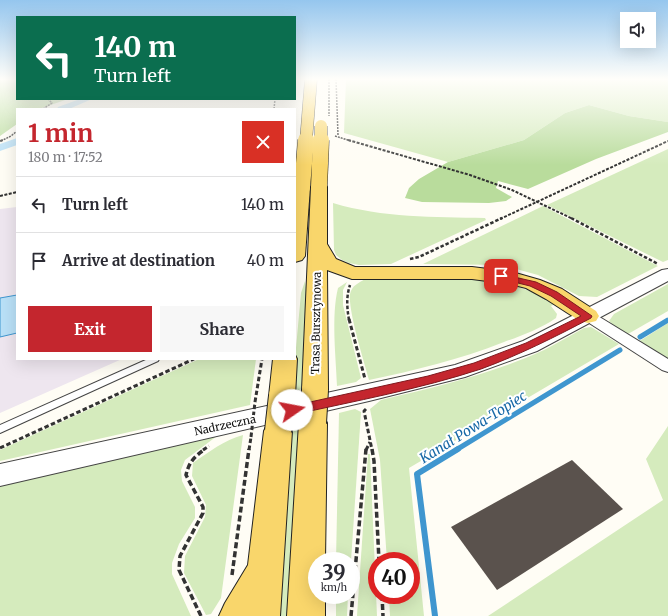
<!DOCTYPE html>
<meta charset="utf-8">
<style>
:root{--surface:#fff;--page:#f7f7f7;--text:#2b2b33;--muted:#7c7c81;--line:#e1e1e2;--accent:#c4262e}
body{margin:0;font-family:Merriweather,serif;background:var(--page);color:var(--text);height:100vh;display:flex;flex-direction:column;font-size:15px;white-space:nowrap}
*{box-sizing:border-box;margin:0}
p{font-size:13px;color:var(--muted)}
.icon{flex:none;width:22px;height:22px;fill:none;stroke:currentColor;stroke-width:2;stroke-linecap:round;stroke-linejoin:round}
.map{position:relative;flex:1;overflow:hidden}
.panel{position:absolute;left:16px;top:108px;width:280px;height:252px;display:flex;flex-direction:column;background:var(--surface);border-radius:0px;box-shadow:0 4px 16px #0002}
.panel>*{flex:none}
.hud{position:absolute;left:16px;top:16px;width:280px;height:84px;border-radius:0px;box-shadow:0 4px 16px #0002;background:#0b6e4f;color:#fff;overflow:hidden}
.tools{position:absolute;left:620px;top:12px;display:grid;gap:8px}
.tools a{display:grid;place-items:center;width:36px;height:36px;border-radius:0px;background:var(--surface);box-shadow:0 4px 16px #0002;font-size:20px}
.speed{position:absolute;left:308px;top:552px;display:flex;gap:8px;font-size:20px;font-weight:700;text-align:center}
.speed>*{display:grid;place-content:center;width:52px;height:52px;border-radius:50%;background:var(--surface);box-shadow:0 4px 16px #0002;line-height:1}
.speed small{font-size:10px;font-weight:400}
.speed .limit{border:6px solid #d22;background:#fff;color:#111}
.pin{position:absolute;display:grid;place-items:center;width:34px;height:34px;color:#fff;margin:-17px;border-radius:8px;box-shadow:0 2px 6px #0006}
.me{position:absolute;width:44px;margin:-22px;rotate:78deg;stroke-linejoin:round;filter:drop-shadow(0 0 3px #0008)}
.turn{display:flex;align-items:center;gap:14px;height:84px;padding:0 12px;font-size:18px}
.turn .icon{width:52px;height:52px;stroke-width:2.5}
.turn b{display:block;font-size:28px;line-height:34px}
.round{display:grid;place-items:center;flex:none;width:42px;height:42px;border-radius:0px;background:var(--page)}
.head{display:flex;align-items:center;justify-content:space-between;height:68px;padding:0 12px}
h1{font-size:24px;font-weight:700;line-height:30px;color:var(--accent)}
.button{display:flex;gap:8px;margin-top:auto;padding:8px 12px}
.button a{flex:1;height:46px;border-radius:0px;background:var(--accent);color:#fff;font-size:16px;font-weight:700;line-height:46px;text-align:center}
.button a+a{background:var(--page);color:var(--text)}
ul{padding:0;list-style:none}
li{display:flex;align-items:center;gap:12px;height:56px;padding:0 12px;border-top:1px solid var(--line)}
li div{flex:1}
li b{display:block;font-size:15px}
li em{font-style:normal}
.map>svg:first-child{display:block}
.industrial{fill:#eee6ef}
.green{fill:#d5ebbd}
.forest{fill:#b9dc9c}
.water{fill:#b9e0f7;stroke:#3f96cf}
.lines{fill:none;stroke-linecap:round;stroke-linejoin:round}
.stream-far1{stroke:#3f96cf;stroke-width:5}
.stream{stroke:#3f96cf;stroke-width:6}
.canal{fill:#b9e0f7;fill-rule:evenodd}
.building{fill:#5a524d}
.service-casing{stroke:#444;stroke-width:2}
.minor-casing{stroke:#444;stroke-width:2}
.tertiary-casing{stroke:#444;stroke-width:2}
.primary-casing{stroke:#222;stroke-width:2}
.path-far4{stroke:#333;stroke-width:1.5;stroke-dasharray:2 1;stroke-linecap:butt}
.path-far3{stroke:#333;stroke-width:2;stroke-dasharray:3 1.5;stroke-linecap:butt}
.path-far2{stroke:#333;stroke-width:2.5;stroke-dasharray:3.5 2;stroke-linecap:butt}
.path-far1{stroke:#333;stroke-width:3;stroke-dasharray:4.5 2.5;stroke-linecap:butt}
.path{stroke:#333;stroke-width:3.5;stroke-dasharray:6 3;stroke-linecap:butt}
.service{fill:#fff;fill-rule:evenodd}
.minor{fill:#fff;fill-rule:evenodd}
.tertiary{fill:#fff;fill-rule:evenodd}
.primary{fill:#f9d66b;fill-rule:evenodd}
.primary-bridge-far2-casing{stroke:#222;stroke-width:13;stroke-linecap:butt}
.primary-bridge-far1-casing{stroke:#222;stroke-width:17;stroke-linecap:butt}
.primary-bridge-casing{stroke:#222;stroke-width:28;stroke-linecap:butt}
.path-bridge-far1{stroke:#333;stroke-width:1.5;stroke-dasharray:2 1;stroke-linecap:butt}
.path-bridge{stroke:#333;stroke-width:3;stroke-dasharray:4.5 2.5;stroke-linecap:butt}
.primary-bridge-far2{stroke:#f9d66b;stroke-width:12}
.primary-bridge-far1{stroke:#f9d66b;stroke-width:16}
.primary-bridge{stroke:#f9d66b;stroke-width:26}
.route{fill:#c4262e;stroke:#7f191e}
.labels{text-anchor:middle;stroke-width:4;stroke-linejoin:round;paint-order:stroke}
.street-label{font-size:11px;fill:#111;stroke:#fff}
.near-water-label{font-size:14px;font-style:italic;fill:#1768a6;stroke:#fff}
</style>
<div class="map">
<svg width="668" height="616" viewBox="0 0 668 616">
<rect width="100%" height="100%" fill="#fffdf5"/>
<path class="industrial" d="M17 207V359H122L0 413V209Z"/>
<g class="green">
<path d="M346 79H668V122L629 116 589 105 565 113 524 140 448 162 344 133Z"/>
<path d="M668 149V260L663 262 547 205Z"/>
<path d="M333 203C383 218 434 217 485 218L486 220 391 264 359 265 349 263 342 260 336 255 334 250Z"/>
<path d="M543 206 658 266 597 297 579 296 538 275 502 265 423 264Z"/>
<path d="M365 279C423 279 506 270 555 304L551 306 557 314 556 318C540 329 521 336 504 342 458 360 416 370 369 380 364 361 348 311 350 294 352 285 359 283 365 279Z"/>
<path d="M305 281 307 294 302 389 292 392 301 293Z"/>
<path d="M347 282 343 290V305L361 378 356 382 337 386C336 357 331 316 338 288Z"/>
<path d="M668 284V311L628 334 614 326 609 321 614 314Z"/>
<path d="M668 323V360L638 342Z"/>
<path d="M591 327 619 344 409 468 424 616H390L389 595H411V561H387L380 460 370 409 381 400C436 387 492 374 544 350 558 343 571 335 584 328Z"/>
<path d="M199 359H256L250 405 0 461V450Z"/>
<path d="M355 409 361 412 351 561H336L339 413Z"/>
<path d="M668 426V616H488L663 500 646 459Z"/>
<path d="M300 427 291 616H277L290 430Z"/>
<path d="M243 435 221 598 211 614 206 615 184 573 185 556 205 517 206 505 192 476 193 463C209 452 224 440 243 435Z"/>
<path d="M217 436 185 460 181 470 182 481 195 507V518L179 544 172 563V574L191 616H0V486Z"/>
<path d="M368 454H370L377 616H357Z"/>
<path d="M336 595H348L347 616H336Z"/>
</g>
<g class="forest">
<path d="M0 79H17V99H68L39 109H17V124L0 136Z"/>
<path d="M589 105 629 116 668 122V132L596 159 528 189 498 181 496 188 512 197 506 201 489 203 422 202 405 198 409 188 419 179 448 162 524 140 565 113Z"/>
</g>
<path class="water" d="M17 295V333L0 337V298Z"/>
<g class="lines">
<g class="stream-far1">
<path d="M640 337 668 320"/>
<path d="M456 450 620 350"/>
</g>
<path class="stream" d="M435 616 417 474 458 449"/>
<g class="canal">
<path d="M80 99H92L69 109H57L58 107Z"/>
<path d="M17 138V145L0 151V144Z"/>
</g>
</g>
<path class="building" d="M572 460 623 509 497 590 451 527Z"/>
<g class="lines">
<g class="service-casing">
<path id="service" d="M148 359H159L158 361 0 433V425Z"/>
</g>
<g class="minor-casing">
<path id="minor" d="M588 311 593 313 668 359V372L662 370 583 319 581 316 583 313Z"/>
</g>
<g class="tertiary-casing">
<path id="tertiary" d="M668 269V281L537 351 465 377 369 401 0 486V464L455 365 523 341 662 270Z"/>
</g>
<g class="primary-casing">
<g id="primary">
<path d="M302 182 308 184 310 187 305 256 302 260 295 262V186Z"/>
<path d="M319 182 325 184 327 187V244L336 259 355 267H472L512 272 540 280 562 289 596 311 599 316 596 321 588 323 580 321 546 299 526 288 510 284 472 279H352L327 270 328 390 324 397 315 400 306 397 302 390 311 187 313 184Z"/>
<path d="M295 355 297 359 295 396 291 403 282 406 273 403 269 396 273 359H295Z"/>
<path d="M313 412 323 415 327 423 325 561H317V595H325V616H287L299 423 303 415Z"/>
<path d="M278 419 288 423 292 431 280 616H219L225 603 248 565 264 431 268 423Z"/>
</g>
</g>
<g class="path-far4">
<path d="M336 79 338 135"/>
<path d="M43 109 52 103 48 99"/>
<path d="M274 109 275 99"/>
<path d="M335 136 351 141"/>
<path d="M1 141 11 136 17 131"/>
</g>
<g class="path-far3">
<path d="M348 140 470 175 512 190 573 219"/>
<path d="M0 141 3 140"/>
<path d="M0 196 17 192"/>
<path d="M500 219 668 141"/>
</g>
<g class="path-far2">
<path d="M571 218 658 264"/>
<path d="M410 259 419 257 502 218"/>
<path d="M349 320C347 308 346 297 350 285"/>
</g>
<g class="path-far1">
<path d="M349 319 365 379"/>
<path d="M255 402 262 359"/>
<path d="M366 409 364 411 372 450"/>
<path d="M0 448 194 359"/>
<path d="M203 450 209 446"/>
<path d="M249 450 251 437"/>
<path d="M366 450 370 442"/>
</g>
<g class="path">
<path d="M372 449 374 461 379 561"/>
<path d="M232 575 249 449"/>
<path d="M382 595 383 616"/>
<path d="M201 616 179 570 180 556 203 513V507L186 475C189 462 194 457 205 449"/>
<path d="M351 616 366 449"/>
</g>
<use href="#service" class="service"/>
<use href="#minor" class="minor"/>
<use href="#tertiary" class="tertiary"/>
<use href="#primary" class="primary"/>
<g class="primary-bridge-far2-casing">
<g id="primary-bridge-far2">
<path d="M306 141 311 79"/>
<path d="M321 141V126"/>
</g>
</g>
<g class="primary-bridge-far1-casing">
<g id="primary-bridge-far1">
<path d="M302 187 306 140"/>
<path d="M319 187 321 140"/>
</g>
</g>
<g class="primary-bridge-casing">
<g id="primary-bridge">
<path d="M313 423 315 390"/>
<path d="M278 431 282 396"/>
</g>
</g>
<path class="path-bridge-far1" d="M329 79V116"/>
<path class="path-bridge" d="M251 437 255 402"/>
<use href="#primary-bridge-far2" class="primary-bridge-far2"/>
<use href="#primary-bridge-far1" class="primary-bridge-far1"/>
<use href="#primary-bridge" class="primary-bridge"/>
</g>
<linearGradient id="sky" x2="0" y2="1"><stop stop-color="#95c6ee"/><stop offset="0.48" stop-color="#fffefa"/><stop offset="1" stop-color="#fffefa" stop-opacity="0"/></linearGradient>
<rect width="668" height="165" fill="url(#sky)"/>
<path class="route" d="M501 274 536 282 557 292 592 316 591 318C555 337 519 355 481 369 420 389 355 401 292 415L288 414 287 410 288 407 292 406 428 376 474 363 526 343 581 316 551 296 530 286 498 278 497 276Z"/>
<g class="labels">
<g class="street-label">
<text transform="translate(316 323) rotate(-89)" y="4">Trasa Bursztynowa</text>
<text transform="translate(225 425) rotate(-12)" y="4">Nadrzeczna</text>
</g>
<g class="near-water-label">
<text transform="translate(473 427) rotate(-32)" y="5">Kanał Powa-Topiec</text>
</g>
</g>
</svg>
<div class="tools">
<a><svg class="icon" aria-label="sound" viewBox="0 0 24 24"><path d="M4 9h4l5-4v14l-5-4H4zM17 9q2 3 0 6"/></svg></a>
</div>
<div class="speed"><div>39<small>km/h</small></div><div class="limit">40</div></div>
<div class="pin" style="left:501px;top:276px;background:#d93025"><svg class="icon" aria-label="arrive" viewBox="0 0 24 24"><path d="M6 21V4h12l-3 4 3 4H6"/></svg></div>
<svg class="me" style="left:292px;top:410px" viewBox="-20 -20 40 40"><circle r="19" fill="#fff"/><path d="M0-13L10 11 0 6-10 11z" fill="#c4262e"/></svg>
<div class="hud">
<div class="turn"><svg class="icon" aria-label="left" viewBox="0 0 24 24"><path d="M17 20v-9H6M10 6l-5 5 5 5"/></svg><div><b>140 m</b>Turn left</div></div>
</div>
<section class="panel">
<div class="head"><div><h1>1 min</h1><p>180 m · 17:52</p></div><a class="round" style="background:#d93025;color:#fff"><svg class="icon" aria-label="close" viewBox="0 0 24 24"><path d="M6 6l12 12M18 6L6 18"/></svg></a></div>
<ul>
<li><svg class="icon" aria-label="left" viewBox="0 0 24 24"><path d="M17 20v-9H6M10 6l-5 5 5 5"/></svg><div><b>Turn left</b></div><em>140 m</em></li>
<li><svg class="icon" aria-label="arrive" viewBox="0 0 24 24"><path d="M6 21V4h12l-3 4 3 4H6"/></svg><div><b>Arrive at destination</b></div><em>40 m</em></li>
</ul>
<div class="button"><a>Exit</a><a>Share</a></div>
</section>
</div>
